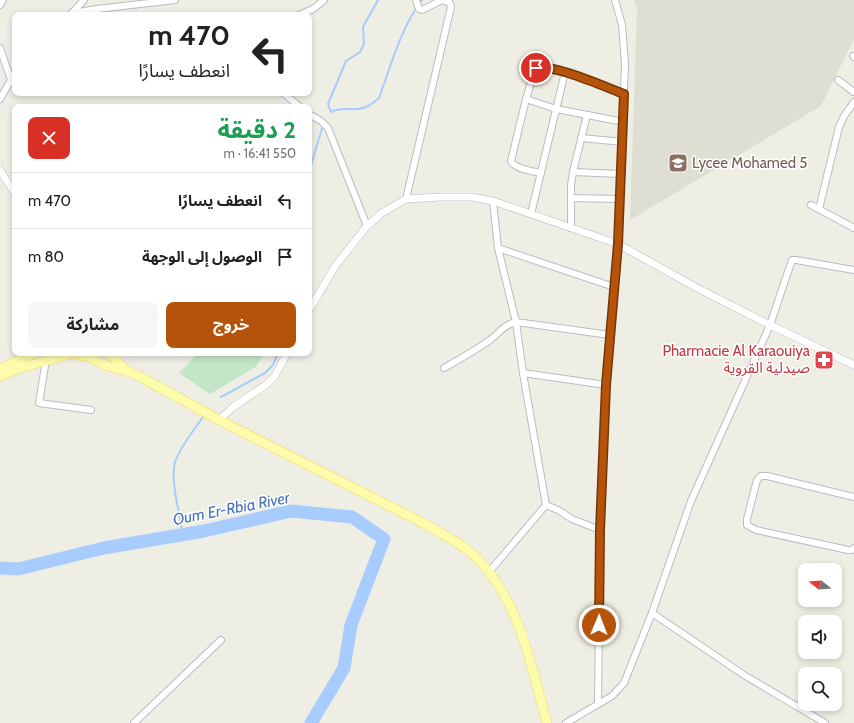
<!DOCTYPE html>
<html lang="ar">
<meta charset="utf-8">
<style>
:root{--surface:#fff;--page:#f6f6f6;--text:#222;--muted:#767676;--line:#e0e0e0;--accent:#b45309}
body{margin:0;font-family:Cabin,"Noto Sans Arabic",sans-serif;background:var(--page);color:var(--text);direction:rtl;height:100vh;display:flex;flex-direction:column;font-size:15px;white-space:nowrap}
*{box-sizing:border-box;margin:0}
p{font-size:13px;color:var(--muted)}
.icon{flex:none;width:22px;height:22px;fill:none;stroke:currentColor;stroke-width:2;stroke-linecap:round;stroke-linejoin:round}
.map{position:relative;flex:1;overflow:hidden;direction:ltr}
.details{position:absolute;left:12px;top:104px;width:300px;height:252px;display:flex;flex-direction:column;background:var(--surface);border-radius:8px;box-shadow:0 2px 6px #0003;direction:rtl}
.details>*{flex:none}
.guide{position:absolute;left:12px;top:12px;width:300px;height:84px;border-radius:8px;box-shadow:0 2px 6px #0003;direction:rtl;background:#fff;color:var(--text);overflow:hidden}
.needle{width:26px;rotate:287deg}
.tools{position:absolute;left:798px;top:563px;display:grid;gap:8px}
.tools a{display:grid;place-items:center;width:44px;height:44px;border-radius:8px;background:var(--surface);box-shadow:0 2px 6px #0003;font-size:20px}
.pin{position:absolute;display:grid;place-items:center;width:34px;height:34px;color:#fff;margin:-17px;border:2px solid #fff;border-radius:50%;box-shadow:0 1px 4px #0007}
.me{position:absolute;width:44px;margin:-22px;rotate:1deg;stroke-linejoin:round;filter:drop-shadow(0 0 3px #0008)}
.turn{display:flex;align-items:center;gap:14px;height:84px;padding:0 16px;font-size:18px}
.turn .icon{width:52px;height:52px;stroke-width:2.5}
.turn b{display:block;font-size:28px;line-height:34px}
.round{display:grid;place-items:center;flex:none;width:42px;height:42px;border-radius:8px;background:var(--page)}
.headline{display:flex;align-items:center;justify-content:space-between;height:68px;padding:0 16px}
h1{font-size:24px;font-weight:700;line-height:30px;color:#1e9e55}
.button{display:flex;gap:8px;margin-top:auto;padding:8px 16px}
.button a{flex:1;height:46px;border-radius:8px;background:var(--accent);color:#fff;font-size:16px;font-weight:700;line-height:46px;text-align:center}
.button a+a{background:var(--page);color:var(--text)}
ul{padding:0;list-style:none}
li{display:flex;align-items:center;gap:12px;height:56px;padding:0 16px;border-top:1px solid var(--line)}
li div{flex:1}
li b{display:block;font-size:15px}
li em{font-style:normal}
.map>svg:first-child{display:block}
.education{fill:#dfded3}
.green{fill:#c3e6c7}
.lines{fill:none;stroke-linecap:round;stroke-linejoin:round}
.stream{stroke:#a8ccfd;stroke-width:2}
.river{stroke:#a8ccfd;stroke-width:13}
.minor-casing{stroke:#babcc1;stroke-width:8}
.tertiary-casing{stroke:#babcc1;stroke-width:8}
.primary-casing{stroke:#eed95f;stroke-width:10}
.minor{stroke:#fff;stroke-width:6}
.tertiary{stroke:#fff;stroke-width:7}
.primary{stroke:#fdfbac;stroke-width:9}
.route-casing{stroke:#753606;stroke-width:10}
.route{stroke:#b45309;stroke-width:7}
.labels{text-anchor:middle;stroke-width:3;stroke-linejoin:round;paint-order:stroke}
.education-label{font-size:15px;fill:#785e54;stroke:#fff;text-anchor:start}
.health-label{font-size:15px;fill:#be3a42;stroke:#fff;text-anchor:end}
.water-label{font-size:16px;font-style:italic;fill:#4a74c1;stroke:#fff}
</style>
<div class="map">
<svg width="854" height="723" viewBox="0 0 854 723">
<rect width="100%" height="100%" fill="#efeee5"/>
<path class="education" d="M634 0H854V39L821 106 630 220 637 9Z"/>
<path class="green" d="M198 353H263L257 366 210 394 179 373Z"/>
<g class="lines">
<g class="stream">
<path d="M378 0 363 27 364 44 360 52 346 61 328 104 331 112C340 107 347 110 356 109 366 109 372 104 379 98 390 68 402 25 422 0"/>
<path d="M309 172 323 125"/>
<path d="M221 397 265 373 273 365 278 353"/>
<path d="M183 535C180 516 170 480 175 462 180 447 194 430 203 417"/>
</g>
<path class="river" d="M0 568 18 569 104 548 204 531 291 511 352 517 384 539 351 625 344 668 311 723"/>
<g class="minor-casing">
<g id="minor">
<path d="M0 5 3 0"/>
<path d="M72 13 97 9 175 0"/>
<path d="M71 14 84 0"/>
<path d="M299 15 313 9 324 0"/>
<path d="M0 48 11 80"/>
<path d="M853 56 854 57"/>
<path d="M838 80 854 92"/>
<path d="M283 93 300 107"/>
<path d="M0 99 11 80 15 77"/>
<path d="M526 99 556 109 624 122"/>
<path d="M309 114 321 121 328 128 367 226"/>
<path d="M581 138 623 142"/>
<path d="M573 172 621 174"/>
<path d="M541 173C532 171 515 169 511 161L526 99 534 72 536 68 541 67 565 72 624 94"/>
<path d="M571 198 620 199"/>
<path d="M406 199 451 7 450 3 442 0 422 10 419 9 416 0"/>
<path d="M493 201 498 248 516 322 523 373 546 505"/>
<path d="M811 205 854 228"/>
<path d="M819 209 839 127 844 116 854 102"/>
<path d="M531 214 565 72"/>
<path d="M571 228V185L573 172 587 115"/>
<path d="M498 248 614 287"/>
<path d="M46 360 39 403 91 410"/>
<path d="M444 368C460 359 476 350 490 340 499 333 505 324 516 322L610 335"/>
<path d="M523 373 606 385"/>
<path d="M854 497 767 476H761L757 480 747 519V525L756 530 848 550H852L854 548"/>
<path d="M489 572 546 505 558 510 572 519 600 530"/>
<path d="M652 613 744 675 825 723"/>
<path d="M598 703 600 530 606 385 618 244 625 64 622 25 615 0"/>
<path d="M134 723 221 640"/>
<path d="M566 723 612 696 624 683 652 613 691 501 770 325 792 260H796L854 270"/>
</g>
</g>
<g class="tertiary-casing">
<g id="tertiary">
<path d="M0 170 15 194"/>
<path d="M309 310 336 265 367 226 382 213 406 199 440 197H472L493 201 618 244 697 288 770 325 854 365"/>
<path d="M219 420 232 408 267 384 275 376 287 353"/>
</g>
</g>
<g class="primary-casing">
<g id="primary">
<path d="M76 353 81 356H87L107 366 127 371 139 376 219 420 427 525C444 535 462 544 476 557 520 601 531 666 547 723"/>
<path d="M109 353 127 371"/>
<path d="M0 369 34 353"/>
<path d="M0 376 20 368 74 353"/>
</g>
</g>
<use href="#minor" class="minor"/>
<use href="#tertiary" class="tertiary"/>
<use href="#primary" class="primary"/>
</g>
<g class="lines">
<g class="route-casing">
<path id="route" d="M536 68C554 64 605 87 624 94L618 244 606 385 600 530 599 625"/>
</g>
<use href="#route" class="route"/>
</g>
<defs>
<g id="university-square" transform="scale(1)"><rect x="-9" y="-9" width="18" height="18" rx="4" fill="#8d6e63" stroke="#fff"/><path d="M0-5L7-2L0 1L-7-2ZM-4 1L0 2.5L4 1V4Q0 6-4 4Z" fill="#fff"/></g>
<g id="pharmacy-square" transform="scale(1)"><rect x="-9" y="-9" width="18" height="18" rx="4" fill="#e0444e" stroke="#fff"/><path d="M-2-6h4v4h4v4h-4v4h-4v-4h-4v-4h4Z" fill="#fff"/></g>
</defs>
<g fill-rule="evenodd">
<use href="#university-square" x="678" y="163"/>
<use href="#pharmacy-square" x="824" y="360"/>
</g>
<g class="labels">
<g class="education-label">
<text x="692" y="168">Lycee Mohamed 5</text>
</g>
<g class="health-label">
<text x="810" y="356">Pharmacie Al Karaouiya<tspan x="810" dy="17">صيدلية القروية</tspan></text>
</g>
<g class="water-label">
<text transform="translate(231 508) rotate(-11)" y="6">Oum Er-Rbia River</text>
</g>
</g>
</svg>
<div class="tools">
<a><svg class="needle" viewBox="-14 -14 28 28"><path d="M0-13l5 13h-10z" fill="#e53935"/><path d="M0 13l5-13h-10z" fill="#767676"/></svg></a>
<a><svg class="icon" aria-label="sound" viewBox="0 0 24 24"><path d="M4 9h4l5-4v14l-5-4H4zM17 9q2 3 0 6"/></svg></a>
<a><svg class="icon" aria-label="search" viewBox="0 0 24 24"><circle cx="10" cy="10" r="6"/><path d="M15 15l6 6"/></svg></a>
</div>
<div class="pin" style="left:536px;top:68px;background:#d93025"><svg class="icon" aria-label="arrive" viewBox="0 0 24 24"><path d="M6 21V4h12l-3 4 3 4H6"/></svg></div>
<svg class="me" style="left:599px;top:625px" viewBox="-20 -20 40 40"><circle r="17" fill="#b45309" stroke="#fff" stroke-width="3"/><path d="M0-11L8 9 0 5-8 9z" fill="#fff"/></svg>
<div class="guide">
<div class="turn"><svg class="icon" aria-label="left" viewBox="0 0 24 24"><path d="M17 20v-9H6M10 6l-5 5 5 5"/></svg><div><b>470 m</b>انعطف يسارًا</div></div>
</div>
<section class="details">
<div class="headline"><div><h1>2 دقيقة</h1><p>550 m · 16:41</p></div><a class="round" style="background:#d93025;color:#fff"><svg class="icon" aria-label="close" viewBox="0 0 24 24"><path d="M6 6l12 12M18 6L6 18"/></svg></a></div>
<ul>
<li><svg class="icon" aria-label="left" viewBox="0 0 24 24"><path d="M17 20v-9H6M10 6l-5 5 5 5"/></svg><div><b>انعطف يسارًا</b></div><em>470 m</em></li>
<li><svg class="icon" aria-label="arrive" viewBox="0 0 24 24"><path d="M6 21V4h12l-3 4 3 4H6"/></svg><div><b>الوصول إلى الوجهة</b></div><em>80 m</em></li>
</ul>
<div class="button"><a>خروج</a><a>مشاركة</a></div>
</section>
</div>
